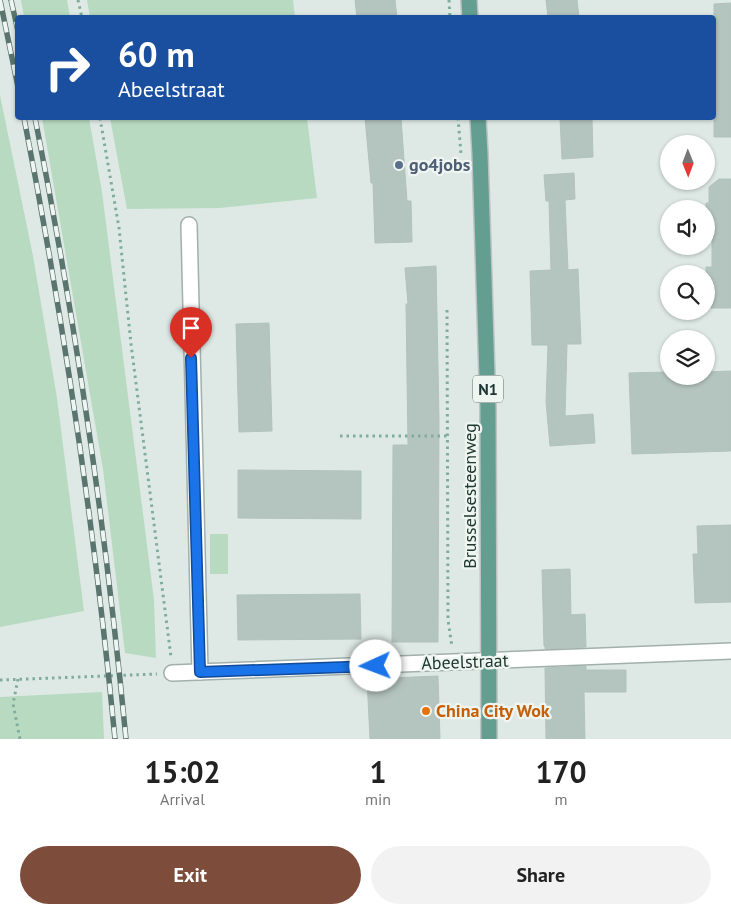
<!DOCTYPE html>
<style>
:root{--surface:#fff;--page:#f2f2f2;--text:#222;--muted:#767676;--accent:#7d4c3b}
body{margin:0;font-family:"PT Sans",sans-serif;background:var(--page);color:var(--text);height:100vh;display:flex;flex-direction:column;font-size:19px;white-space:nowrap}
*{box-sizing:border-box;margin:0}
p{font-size:16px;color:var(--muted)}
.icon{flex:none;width:28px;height:28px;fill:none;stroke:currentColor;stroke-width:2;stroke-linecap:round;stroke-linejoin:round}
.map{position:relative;height:739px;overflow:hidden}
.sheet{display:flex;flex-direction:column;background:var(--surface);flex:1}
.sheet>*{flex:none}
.hud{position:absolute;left:15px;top:15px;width:701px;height:105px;border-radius:5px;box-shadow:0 1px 4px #0004;background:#1a4fa0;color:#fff;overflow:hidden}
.needle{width:32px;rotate:179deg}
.buttons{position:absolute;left:660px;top:135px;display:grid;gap:10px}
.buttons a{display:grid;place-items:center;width:55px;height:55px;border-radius:50%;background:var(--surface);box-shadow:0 1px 4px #0004;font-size:25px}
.pin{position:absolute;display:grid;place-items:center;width:42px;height:42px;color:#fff;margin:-51px -21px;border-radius:50% 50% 50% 0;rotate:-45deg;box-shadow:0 0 5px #0007}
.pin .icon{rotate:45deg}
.me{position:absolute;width:55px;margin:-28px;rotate:268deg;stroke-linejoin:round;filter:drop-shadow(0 0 4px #0008)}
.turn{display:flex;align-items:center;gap:18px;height:105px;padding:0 20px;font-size:22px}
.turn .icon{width:65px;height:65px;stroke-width:2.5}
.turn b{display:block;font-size:35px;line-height:42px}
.eta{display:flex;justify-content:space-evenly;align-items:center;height:85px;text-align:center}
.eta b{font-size:30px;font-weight:700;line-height:35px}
.action{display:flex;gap:10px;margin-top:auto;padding:10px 20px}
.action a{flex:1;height:58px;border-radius:30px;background:var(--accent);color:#fff;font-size:20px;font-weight:700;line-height:58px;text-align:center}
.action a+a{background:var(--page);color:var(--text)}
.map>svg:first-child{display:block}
.green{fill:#b8dac1}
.building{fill:#b4c4be;stroke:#b1c3bc}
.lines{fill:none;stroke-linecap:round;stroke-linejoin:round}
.minor-casing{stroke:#a1b0ac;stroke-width:18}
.major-casing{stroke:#bcc3c2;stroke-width:18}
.path{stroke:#80ac9f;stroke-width:3;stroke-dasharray:2.5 4;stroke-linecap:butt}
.minor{stroke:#fff;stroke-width:15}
.major{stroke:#649e90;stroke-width:15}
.rail-casing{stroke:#5a746e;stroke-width:5.5}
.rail{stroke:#eff6f2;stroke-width:4;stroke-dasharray:11;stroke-linecap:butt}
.route-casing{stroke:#114b97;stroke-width:12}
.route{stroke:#1a73e8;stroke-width:9}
.service-dot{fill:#5c6f8a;stroke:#eff6f2;stroke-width:2}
.food-dot{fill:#e8710a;stroke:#eff6f2;stroke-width:2}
.labels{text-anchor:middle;stroke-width:4.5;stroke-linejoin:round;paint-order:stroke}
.shield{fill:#eff6f2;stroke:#5e716c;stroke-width:1}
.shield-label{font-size:16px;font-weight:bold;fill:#203832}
.service-label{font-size:18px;font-weight:bold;fill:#4e5e75;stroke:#eff6f2;text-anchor:start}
.street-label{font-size:18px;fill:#203832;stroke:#eff6f2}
.food-label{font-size:18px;font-weight:bold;fill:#c56008;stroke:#eff6f2;text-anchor:start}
</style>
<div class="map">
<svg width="731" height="739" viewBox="0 0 731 739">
<rect width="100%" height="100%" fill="#dee9e5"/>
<g class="green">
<path d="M21 0H67L70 17H24Z"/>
<path d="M87 0H293L295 17H90Z"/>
<path d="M0 95 33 256 57 398 84 611 0 627Z"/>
<path d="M42 118H89L102 192 154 600 156 658 125 653 103 469Z"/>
<path d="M110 118H307L317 198 220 208 127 209Z"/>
<rect x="210" y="534" width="18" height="40"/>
<path d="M102 692 104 739H0V697Z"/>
</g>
<g class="building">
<path d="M355 0H395L397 18H357Z"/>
<path d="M546 0H577L579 18H548Z"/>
<path d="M731 3V137H714V4Z"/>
<path d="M365 118H401L407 201H411L412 242 375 243 373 183H371Z"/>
<path d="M560 118H592L593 157 562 159Z"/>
<path d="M574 173 575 199 565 200 568 270 578 269 581 344H567L565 416 593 414 595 443 550 446 546 402 548 345H532L530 271 551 270 549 201H546L544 175Z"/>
<path d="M719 179H731V308H707L706 267H712V221H706V203H709V187Z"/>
<path d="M436 266 439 419 438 642H392L393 445H408L406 304H408L405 268Z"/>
<path d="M269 323 272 431 239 432 236 324Z"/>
<path d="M731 371V451L632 454 629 373 669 372V376H706V372Z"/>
<path d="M238 470 361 471V519L238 518Z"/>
<path d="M731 525V602L695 603 693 554H698L697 526Z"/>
<path d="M570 569 571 615 585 614 586 647 545 649V646H544L542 570Z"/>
<path d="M360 594 361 639 238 640 237 595Z"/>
<path d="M586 666V670H626V692H584L585 739H546L545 668Z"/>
<path d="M438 676 440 739H370L367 679Z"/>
</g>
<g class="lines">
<g class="minor-casing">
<g id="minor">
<path d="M189 225 200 672"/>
<path d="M172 673 731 651"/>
</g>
</g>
<g class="major-casing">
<g id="major">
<path d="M469 0 470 18"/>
<path d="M478 118 480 154 488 408 489 739"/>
</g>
</g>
<g class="path">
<path d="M78 0 82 18"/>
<path d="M449 0 450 18"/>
<path d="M100 118 119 228 131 344 171 657"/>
<path d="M458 118 461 154"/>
<path d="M447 310 448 620 452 647"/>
<path d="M340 436H447"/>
<path d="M18 679 13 704 20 739"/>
<path d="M0 680 157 674"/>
</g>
<use href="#minor" class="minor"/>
<use href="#major" class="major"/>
<g class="rail-casing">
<g id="rail">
<path d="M0 0 18 87"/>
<path d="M11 0 18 31"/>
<path d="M24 118C64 323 95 531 115 739"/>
<path d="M35 118C76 323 106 531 126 739"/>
</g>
</g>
<use href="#rail" class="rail"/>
</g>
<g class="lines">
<g class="route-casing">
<path id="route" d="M191 358 200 672 376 666"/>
</g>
<use href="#route" class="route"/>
</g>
<circle class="service-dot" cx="399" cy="165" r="5"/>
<circle class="food-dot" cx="426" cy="711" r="5"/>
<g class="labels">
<rect class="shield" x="473" y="375.5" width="30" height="27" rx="4"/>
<g class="shield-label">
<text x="488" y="395">N1</text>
</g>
<g class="service-label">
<text x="409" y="171">go4jobs</text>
</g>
<g class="street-label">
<text transform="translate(470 496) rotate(-90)" y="6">Brusselsesteenweg</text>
<text transform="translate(465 662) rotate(-2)" y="6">Abeelstraat</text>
</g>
<g class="food-label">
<text x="436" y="717">China City Wok</text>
</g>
</g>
</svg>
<div class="buttons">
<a><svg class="needle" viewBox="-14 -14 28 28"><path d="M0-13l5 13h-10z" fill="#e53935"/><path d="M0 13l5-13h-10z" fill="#767676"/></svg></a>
<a><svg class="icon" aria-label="sound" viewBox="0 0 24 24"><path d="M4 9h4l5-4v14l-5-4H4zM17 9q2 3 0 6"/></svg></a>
<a><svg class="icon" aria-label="search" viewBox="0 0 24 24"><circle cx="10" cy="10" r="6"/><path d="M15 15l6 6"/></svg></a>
<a><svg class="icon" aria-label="layers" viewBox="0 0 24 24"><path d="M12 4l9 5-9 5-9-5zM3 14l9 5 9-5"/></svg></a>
</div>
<div class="pin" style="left:191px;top:358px;background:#d93025"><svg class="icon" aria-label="arrive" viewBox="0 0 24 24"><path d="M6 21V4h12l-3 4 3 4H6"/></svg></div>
<svg class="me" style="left:376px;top:666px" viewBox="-20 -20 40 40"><circle r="19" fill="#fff"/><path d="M0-13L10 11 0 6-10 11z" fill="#1a73e8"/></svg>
<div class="hud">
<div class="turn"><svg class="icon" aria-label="right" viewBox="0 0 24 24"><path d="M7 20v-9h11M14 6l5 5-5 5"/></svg><div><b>60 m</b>Abeelstraat</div></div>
</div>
</div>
<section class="sheet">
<div class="eta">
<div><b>15:02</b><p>Arrival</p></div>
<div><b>1</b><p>min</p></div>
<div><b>170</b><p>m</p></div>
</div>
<div class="action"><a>Exit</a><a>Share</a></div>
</section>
